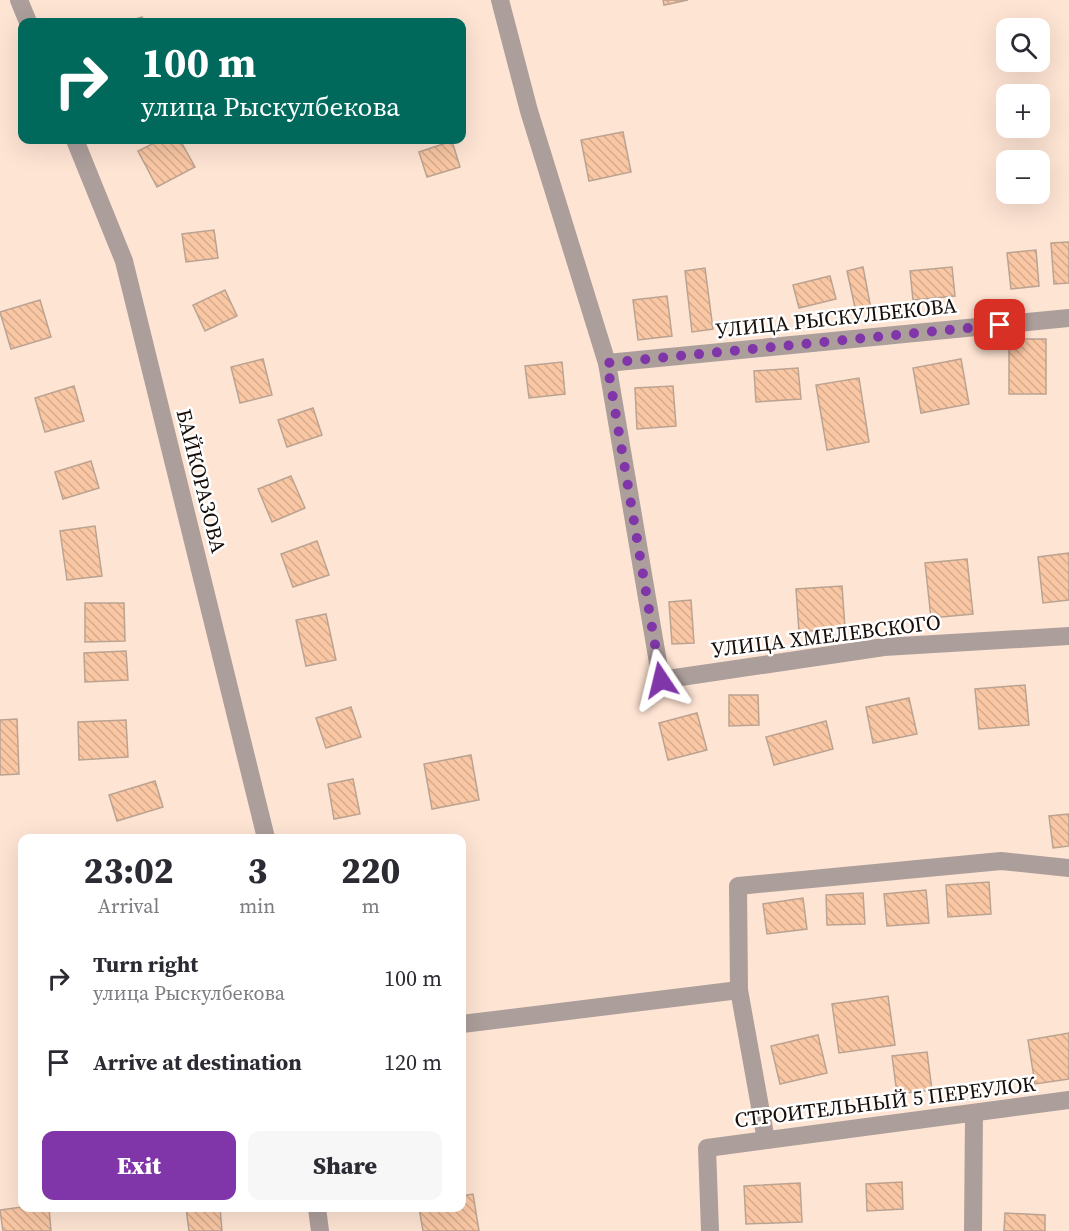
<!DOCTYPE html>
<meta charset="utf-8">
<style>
:root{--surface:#fff;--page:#f7f7f7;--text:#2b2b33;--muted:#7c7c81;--accent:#8036a8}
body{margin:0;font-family:"Source Serif 4",serif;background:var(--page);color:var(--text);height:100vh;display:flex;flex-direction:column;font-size:22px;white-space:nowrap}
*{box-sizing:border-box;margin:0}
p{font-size:20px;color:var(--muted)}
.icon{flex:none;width:33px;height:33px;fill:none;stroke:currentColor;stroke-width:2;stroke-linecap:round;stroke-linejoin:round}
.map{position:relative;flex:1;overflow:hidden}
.details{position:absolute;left:18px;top:834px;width:448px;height:378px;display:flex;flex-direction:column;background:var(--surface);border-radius:12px;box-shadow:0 6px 24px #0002}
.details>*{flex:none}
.hud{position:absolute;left:18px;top:18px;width:448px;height:126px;border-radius:12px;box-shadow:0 6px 24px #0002;background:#00695c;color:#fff;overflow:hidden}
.fabs{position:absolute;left:996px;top:18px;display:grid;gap:12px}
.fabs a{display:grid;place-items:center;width:54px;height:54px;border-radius:12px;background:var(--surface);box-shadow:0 6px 24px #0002;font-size:30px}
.pin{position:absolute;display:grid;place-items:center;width:51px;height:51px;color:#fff;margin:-26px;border-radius:12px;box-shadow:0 3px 9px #0006}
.me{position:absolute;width:66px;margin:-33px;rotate:350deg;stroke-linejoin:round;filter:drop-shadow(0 0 4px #0008)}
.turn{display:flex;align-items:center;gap:21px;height:126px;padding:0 24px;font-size:27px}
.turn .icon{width:78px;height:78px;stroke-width:2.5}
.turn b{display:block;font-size:42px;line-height:51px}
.eta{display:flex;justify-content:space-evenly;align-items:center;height:102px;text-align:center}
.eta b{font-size:36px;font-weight:800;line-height:42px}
.action{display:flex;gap:12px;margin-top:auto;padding:12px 24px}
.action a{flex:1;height:69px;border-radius:12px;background:var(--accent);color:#fff;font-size:24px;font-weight:800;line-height:69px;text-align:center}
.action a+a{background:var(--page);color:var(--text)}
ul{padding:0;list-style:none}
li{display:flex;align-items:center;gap:18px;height:84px;padding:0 24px}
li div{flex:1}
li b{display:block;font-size:22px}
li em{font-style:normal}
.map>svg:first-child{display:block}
.building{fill:url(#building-back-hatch);stroke:#bba392;stroke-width:1.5}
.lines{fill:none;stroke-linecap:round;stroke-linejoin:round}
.minor{stroke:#ac9e9b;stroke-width:18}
.route{stroke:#8036a8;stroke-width:10;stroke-dasharray:0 18}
.labels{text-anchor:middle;stroke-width:5;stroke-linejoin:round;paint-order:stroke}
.street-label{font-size:21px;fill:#170e09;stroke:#fff}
</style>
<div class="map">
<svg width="1069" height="1231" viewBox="0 0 1069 1231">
<defs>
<pattern id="building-back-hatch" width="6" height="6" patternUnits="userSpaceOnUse" patternTransform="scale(1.5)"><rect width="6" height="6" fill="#fac7a4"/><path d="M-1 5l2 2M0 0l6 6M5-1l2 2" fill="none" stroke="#d6aa8c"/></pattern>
</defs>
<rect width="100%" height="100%" fill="#fee4d3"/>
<g class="building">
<path d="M663 0H688L664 5Z"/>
<path d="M142 17 145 22H126Z"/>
<path d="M623 132 631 172 589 181 581 140Z"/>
<path d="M160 140H180L195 167 157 187 138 151Z"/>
<path d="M452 141 460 167 427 177 419 152Z"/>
<path d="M214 230 218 258 186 262 182 234Z"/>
<path d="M1069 242V283L1054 284 1051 243Z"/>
<path d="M1036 250 1039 286 1011 289 1007 253Z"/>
<path d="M863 267 871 309 856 312 847 271Z"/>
<path d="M952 267 955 296 913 300 910 271Z"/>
<path d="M705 268 713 329 692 332 685 271Z"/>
<path d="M830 276 836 299 799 308 793 285Z"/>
<path d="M225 290 237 316 205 331 193 305Z"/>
<path d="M667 296 672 336 638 340 633 300Z"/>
<path d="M40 300 51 337 11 349 0 312Z"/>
<rect x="1009" y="339" width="37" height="55"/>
<path d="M263 359 272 395 240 403 231 367Z"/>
<path d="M961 359 969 404 921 413 913 368Z"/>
<path d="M562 362 565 394 529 398 525 366Z"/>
<path d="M798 368 801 399 756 402 754 371Z"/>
<path d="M859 378 869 442 827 450 816 385Z"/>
<path d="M74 386 84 421 45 432 35 398Z"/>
<path d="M673 386 676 426 637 429 635 388Z"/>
<path d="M313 408 322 435 287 447 278 420Z"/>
<path d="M91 461 99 488 63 499 55 472Z"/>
<path d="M291 476 305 508 272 522 258 489Z"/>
<path d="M95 526 102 576 67 580 60 531Z"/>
<path d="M317 541 329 575 293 587 281 554Z"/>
<path d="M1069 553V600L1043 603 1038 557Z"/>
<path d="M967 559 973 614 931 618 925 563Z"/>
<path d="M842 586 845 628 799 632 796 589Z"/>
<path d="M691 600 694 643 672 644 669 602Z"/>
<path d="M85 603H124L125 641 85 642Z"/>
<path d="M326 614 336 660 306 666 296 620Z"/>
<path d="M126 651 128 680 85 682 84 653Z"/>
<path d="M1025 685 1029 725 979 729 975 689Z"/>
<path d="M729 695H758L759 725 729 726Z"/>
<path d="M909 698 917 734 873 743 866 707Z"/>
<path d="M351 707 361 737 326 748 316 718Z"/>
<path d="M697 713 707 750 668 760 659 723Z"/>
<path d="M17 719 19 774 0 775V720Z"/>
<path d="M126 720 128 757 79 760 78 722Z"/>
<path d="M826 721 833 749 774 765 766 737Z"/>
<path d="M471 755 479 800 432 809 424 764Z"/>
<path d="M353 779 360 814 334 819 328 784Z"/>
<path d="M155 781 163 807 117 821 109 795Z"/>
<path d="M1069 814V846L1053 848 1049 816Z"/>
<path d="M989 882 991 914 948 917 946 885Z"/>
<path d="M926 890 929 923 887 926 884 894Z"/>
<path d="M863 893 865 924 827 925 826 895Z"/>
<path d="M803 898 807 929 767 934 763 904Z"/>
<path d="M888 996 895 1045 839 1053 832 1004Z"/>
<path d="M1069 1033V1079L1035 1084 1028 1040Z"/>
<path d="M818 1035 827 1073 780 1084 771 1046Z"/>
<path d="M927 1052 932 1090 897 1094 892 1056Z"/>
<path d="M902 1182 903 1209 867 1211 866 1184Z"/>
<path d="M800 1183 802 1222 746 1224 744 1186Z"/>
<path d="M473 1194 479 1231H423L419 1208H462V1196Z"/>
<path d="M22 1207 49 1208 51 1231H3L0 1210Z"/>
<path d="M186 1208H220L222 1231H189Z"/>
<path d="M1005 1213 1045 1215V1231H1004Z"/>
</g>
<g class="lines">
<g class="minor">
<path d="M19 0 28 22"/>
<path d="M500 0 529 111 607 363 661 680 884 647 1069 636"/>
<path d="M75 140 124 261 266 838"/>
<path d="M607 363 1069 318"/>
<path d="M739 990 766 1140"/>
<path d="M462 1024 739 990 738 886 1001 861 1069 868"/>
<path d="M317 1208 320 1231"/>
<path d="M710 1231 707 1148 1069 1100"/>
<path d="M973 1231 974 1113"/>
</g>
</g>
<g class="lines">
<path class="route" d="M661 680 607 363 1000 325"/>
</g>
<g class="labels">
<g class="street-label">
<text transform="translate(836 318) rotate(-6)" y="7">УЛИЦА РЫСКУЛБЕКОВА</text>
<text transform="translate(201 481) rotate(76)" y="7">БАЙКОРАЗОВА</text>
<text transform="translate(826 636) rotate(-7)" y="7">УЛИЦА ХМЕЛЕВСКОГО</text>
<text transform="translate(885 1102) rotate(-7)" y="7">СТРОИТЕЛЬНЫЙ 5 ПЕРЕУЛОК</text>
</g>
</g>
</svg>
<div class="fabs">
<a><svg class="icon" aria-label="search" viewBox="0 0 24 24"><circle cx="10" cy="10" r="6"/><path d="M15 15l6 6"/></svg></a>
<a>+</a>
<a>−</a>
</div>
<div class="pin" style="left:1000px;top:325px;background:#d93025"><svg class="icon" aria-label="arrive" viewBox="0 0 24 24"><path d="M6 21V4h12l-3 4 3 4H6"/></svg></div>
<svg class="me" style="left:661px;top:680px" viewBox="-20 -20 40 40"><path d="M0-17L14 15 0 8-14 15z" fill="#8036a8" stroke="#fff" stroke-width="4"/></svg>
<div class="hud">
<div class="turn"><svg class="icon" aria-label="right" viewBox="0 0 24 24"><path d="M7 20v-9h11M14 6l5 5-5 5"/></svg><div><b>100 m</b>улица Рыскулбекова</div></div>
</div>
<section class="details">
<div class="eta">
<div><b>23:02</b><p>Arrival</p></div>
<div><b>3</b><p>min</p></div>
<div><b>220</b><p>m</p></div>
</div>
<ul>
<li><svg class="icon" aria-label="right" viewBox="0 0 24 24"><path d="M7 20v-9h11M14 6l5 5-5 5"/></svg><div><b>Turn right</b><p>улица Рыскулбекова</p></div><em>100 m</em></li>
<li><svg class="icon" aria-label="arrive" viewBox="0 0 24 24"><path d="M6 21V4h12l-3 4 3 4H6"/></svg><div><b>Arrive at destination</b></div><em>120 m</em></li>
</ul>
<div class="action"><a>Exit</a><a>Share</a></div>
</section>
</div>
